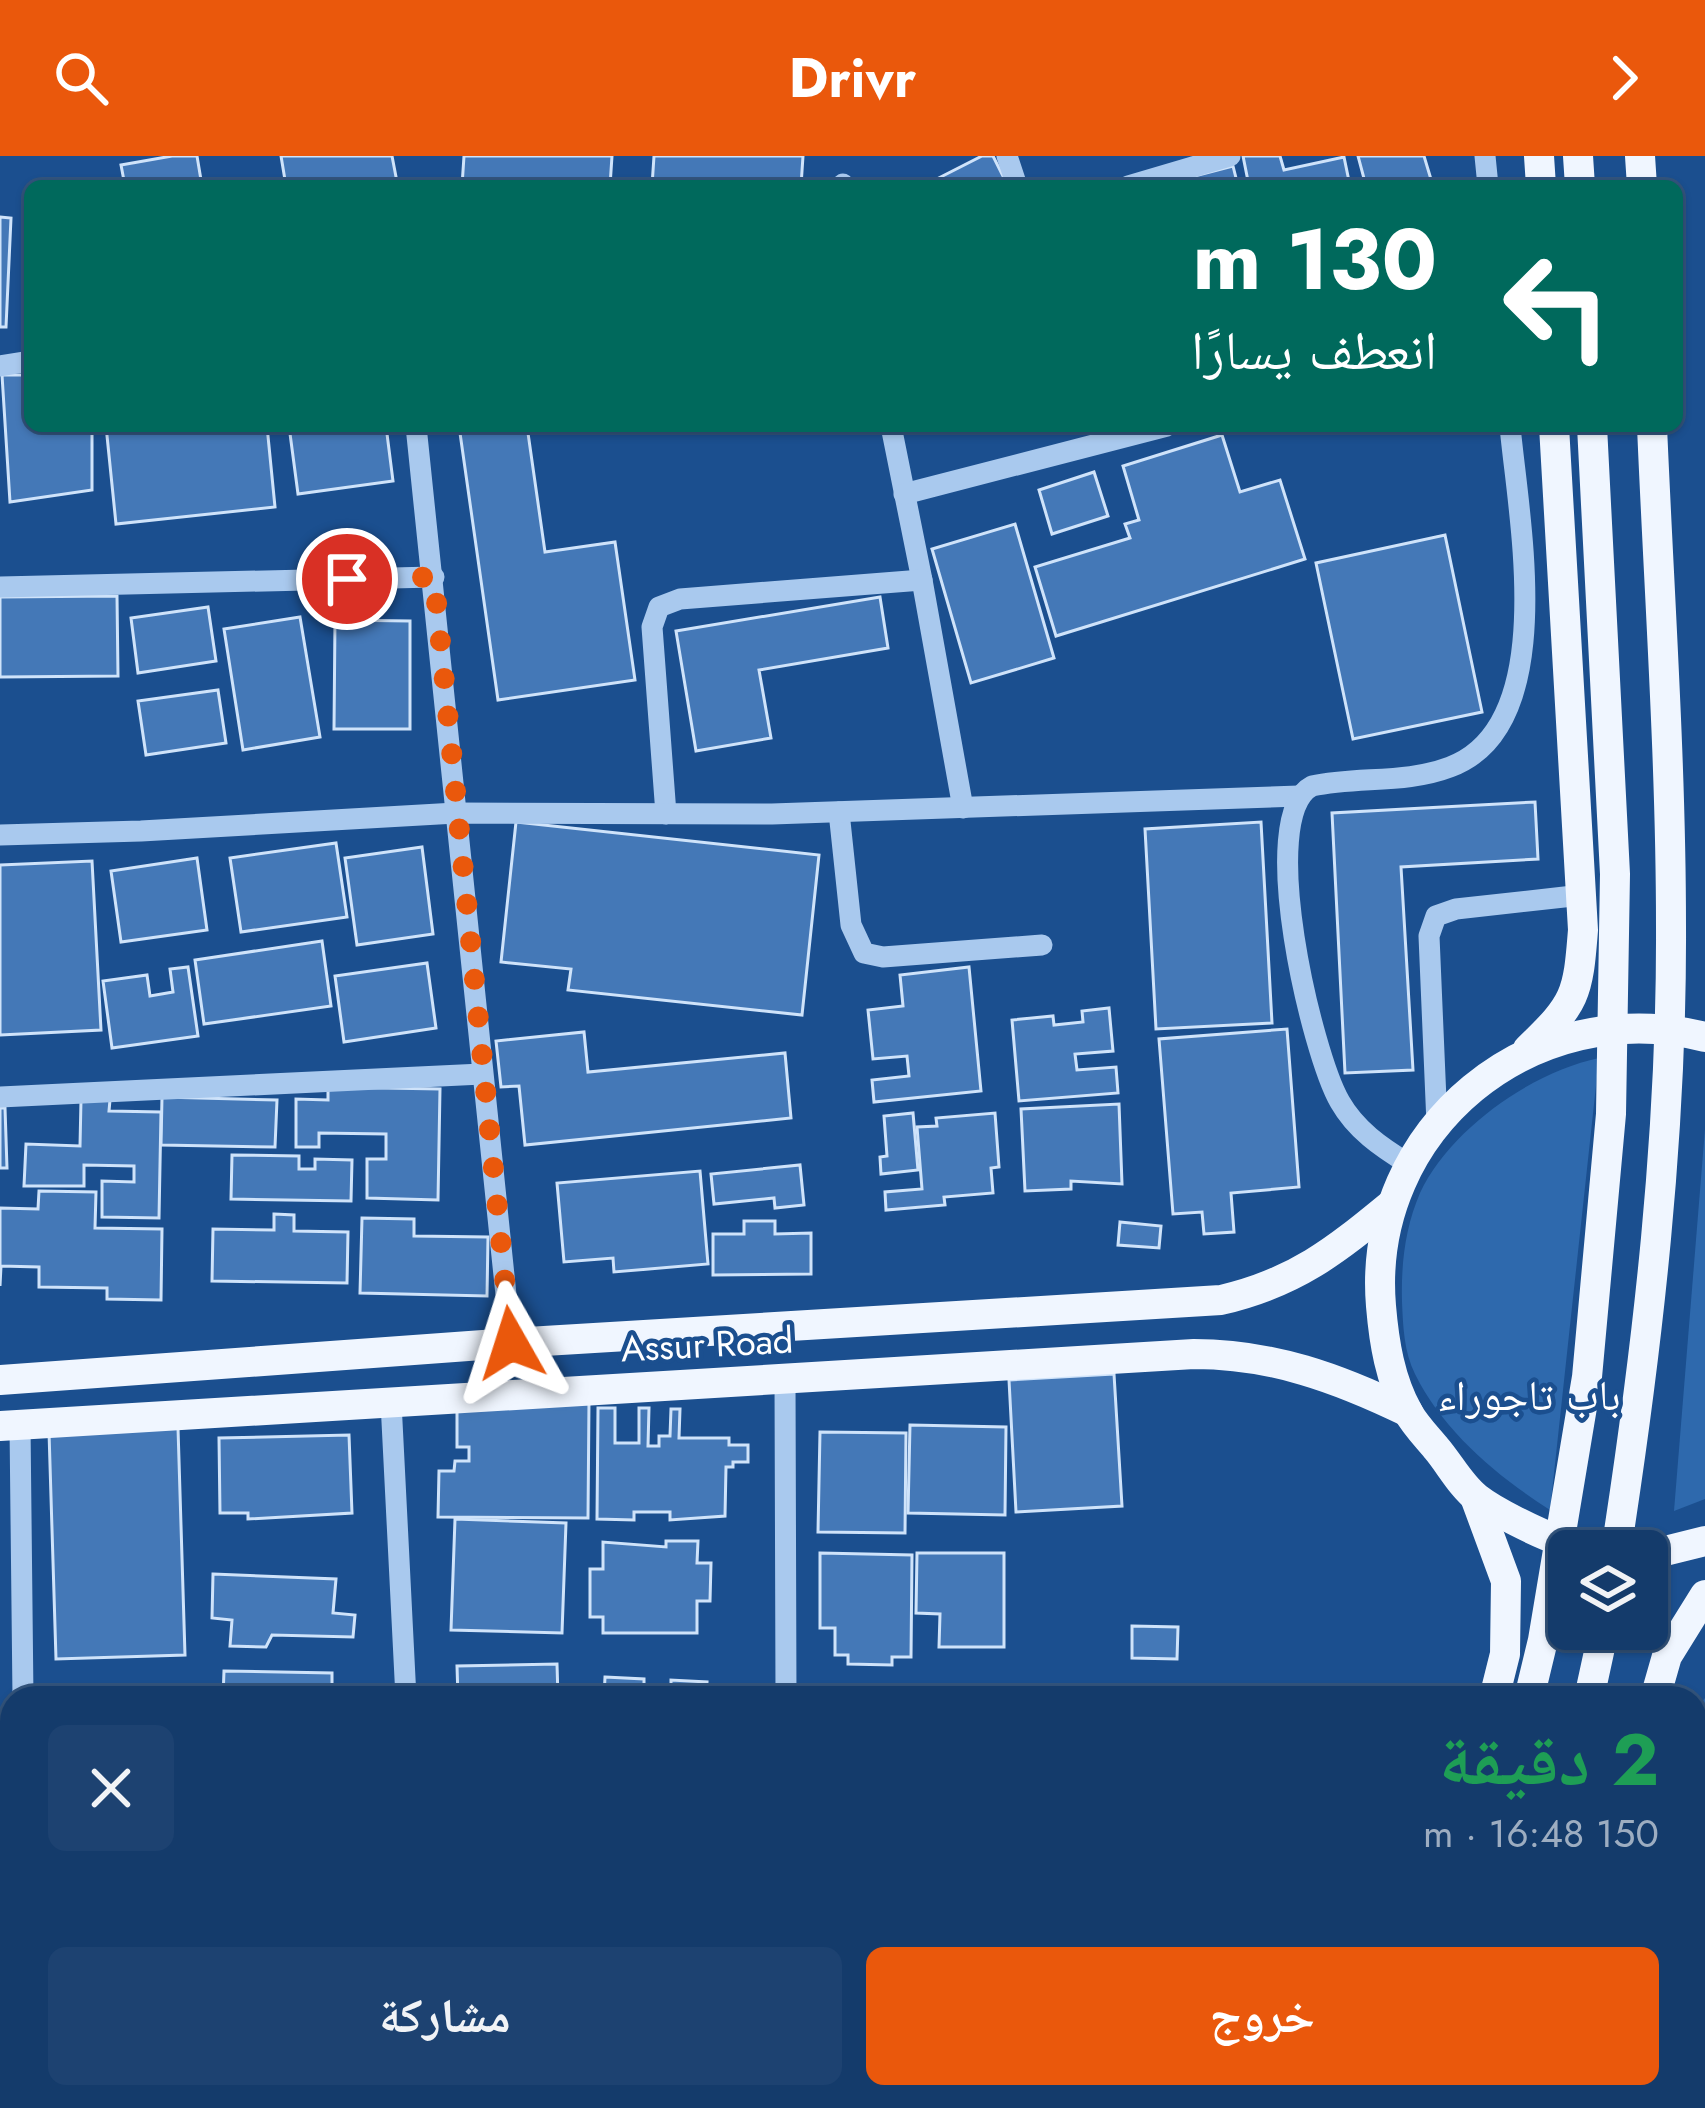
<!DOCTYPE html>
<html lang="ar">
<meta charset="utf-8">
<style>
:root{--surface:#143b6b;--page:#1d4271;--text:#f1f3f6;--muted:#9dadc1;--line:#33557e;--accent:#ea580c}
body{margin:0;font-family:Jost,"Noto Naskh Arabic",sans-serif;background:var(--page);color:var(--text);direction:rtl;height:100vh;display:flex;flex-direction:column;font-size:45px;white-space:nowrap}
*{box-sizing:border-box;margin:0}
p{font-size:39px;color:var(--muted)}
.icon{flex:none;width:66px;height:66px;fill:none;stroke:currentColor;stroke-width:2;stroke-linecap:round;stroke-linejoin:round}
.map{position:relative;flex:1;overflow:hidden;direction:ltr}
.sheet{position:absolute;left:0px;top:1530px;width:1707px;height:423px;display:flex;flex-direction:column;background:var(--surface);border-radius:36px 36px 0 0;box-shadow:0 3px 9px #0004,0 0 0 3px var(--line);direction:rtl}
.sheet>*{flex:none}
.top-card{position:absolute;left:24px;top:24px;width:1659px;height:252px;border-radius:18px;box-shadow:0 3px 9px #0004,0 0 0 3px var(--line);direction:rtl;background:#00695c;color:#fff;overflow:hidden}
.tools{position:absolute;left:1548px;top:1374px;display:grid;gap:24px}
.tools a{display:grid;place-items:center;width:120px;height:120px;border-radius:18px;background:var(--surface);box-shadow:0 3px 9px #0004,0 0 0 3px var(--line);font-size:60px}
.pin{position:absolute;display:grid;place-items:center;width:102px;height:102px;color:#fff;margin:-51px;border:6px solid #fff;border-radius:50%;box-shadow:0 3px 12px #0007}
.me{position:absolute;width:132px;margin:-66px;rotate:354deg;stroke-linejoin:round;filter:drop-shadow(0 0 9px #0008)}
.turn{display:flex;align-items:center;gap:42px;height:252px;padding:0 48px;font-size:54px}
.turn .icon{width:156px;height:156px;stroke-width:2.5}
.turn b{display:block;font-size:84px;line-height:102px}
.round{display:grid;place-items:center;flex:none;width:126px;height:126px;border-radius:18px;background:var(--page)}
.head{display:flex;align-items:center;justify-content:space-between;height:204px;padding:0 48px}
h1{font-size:72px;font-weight:700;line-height:90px;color:#1e9e55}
.button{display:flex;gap:24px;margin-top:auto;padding:24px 48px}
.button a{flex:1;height:138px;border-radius:18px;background:var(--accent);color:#fff;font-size:48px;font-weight:700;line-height:138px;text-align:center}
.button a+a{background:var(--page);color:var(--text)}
header{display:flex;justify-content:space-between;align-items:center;height:156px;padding:0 48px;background:var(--accent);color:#fff;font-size:54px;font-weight:700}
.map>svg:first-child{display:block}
.green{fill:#2e69ad}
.building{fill:#4478b7;stroke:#cfe3fa;stroke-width:3}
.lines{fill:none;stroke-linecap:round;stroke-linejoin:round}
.minor{stroke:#a9c9ee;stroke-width:21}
.major{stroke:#f0f6ff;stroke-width:30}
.major-bridge{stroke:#f0f6ff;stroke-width:30}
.route{stroke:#ea580c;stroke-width:21;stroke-dasharray:0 37.8}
.labels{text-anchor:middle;stroke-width:9;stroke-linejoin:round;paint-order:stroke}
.street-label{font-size:36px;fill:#fff;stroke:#1b4f8f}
.quarter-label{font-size:42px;fill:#fff;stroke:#1b4f8f}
</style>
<header><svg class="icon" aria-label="forward" viewBox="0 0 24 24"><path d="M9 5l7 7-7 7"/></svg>Drivr<svg class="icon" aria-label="search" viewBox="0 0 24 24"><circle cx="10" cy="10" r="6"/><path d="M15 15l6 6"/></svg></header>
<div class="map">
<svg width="1705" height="1952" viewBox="0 0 1705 1952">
<rect width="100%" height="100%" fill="#1b4f8f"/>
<g class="green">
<path d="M1599 902 1550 1354C1497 1320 1443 1275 1415 1218 1404 1196 1403 1170 1402 1146 1401 1108 1405 1072 1420 1037 1450 973 1532 916 1599 902Z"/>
<path d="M1705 973V1343L1674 1355Z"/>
<path d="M1705 1542V1952H1647L1648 1941H1695V1586L1700 1548Z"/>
</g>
<g class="building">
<path d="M172 0H197L202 30H125L121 9Z"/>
<path d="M281 0H392L397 26 286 30Z"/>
<path d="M464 0H612L610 30H462Z"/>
<path d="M654 0H803L801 30H652Z"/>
<path d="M982 0H993L1008 30H923Z"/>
<path d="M1243 0H1280L1284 14 1344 1 1350 30H1249Z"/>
<path d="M1358 0H1424L1433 30H1366Z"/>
<path d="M1233 10 1238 30H1156Z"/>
<path d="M0 61 11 62 6 171H0Z"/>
<path d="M2 219H30V270H92V334L10 346Z"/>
<path d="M106 270H267L275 351 116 368Z"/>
<path d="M289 270H386L393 325 298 338Z"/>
<path d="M459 270H527L545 396 615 386 635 524 498 544Z"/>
<path d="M1222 279 1240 336 1280 324 1305 403 1056 480 1035 411 1130 382 1125 368 1139 364 1123 310Z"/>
<path d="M1094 316 1108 360 1052 378 1039 334Z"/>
<path d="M1015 368 1054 502 971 527 932 393Z"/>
<path d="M1445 379 1482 556 1353 583 1316 407Z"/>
<path d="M117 440 118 520 0 521V441Z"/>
<path d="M880 441 888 492 759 514 771 582 696 595 676 475Z"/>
<path d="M208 451 216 505 138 517 131 462Z"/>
<path d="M300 461 320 581 243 594 224 473Z"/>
<path d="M335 464 410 465V573H334Z"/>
<path d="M218 534 226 587 146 599 138 545Z"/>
<path d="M1535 646 1538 703 1401 711 1413 914 1345 917 1332 657Z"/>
<path d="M516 666 819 699 802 859 568 834 571 813 501 806Z"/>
<path d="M1261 666 1272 867 1156 873 1145 673Z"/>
<path d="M336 687 347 761 241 776 230 702Z"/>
<path d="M422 691 433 778 357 789 345 702Z"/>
<path d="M197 702 207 774 121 786 111 715Z"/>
<path d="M92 705 101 874 0 879V709Z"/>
<path d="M322 785 331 850 204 868 195 804Z"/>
<path d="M427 807 436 872 344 886 335 820Z"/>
<path d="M188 811 198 880 112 892 103 825 147 819 150 840 173 836 170 813Z"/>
<path d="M969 811 981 935 874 946 872 924 909 920 907 900 873 903 868 854 903 850 900 819Z"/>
<path d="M1109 852 1113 895 1075 898 1077 914 1116 911 1118 937 1019 945 1012 864 1053 860 1054 869 1083 866 1082 855Z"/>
<path d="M1287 873 1299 1031 1231 1037 1234 1076 1204 1078 1202 1056 1173 1058 1159 883Z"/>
<path d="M584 876 588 916 785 897 791 962 525 989 519 930 501 931 496 885Z"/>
<path d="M328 931 440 933 438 1044 367 1042V1003H386V978L319 977V991H296V943L328 944Z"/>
<path d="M162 941 277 944 275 991 161 989Z"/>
<path d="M81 944H110L109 955 161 956 159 1062 102 1061V1025L134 1026V1010L84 1009V1030H24L26 988 80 990Z"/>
<path d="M1119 948 1122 1028 1071 1025V1033L1025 1035 1021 953Z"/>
<path d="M0 952H5L7 1012H0Z"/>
<path d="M913 957 918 1014 881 1018 880 1001 887 1000 884 960Z"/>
<path d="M995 957 999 1011 991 1012 993 1037 944 1041 945 1049 886 1054 885 1036 922 1033 917 971 937 970 936 962Z"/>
<path d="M232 999 299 1000V1013H315V1003L352 1004 351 1045 231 1043Z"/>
<path d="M800 1009 804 1049 775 1052 774 1042 714 1048 711 1018Z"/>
<path d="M700 1015 708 1108 614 1116 613 1102 564 1106 557 1027Z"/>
<path d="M39 1035 96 1036 95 1072 162 1073 161 1144 107 1143V1132L39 1131V1111L1 1110 0 1130V1052L38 1053Z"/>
<path d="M274 1058 294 1059V1075L348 1076 347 1127 212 1125 213 1073 274 1074Z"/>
<path d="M362 1062 414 1063V1080L488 1081 487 1140 360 1137Z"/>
<path d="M744 1065H775V1078L811 1077V1118L713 1119V1078H744Z"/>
<path d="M1120 1066 1161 1070 1159 1092 1118 1089Z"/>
<path d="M1114 1218 1122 1350 1016 1356 1009 1224Z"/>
<path d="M589 1245 588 1362 438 1361 439 1315H454L455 1305H469V1291H457V1253Z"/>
<path d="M598 1252H615V1287H639V1252H649L648 1290H659V1280H670L671 1253H680L679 1282H729V1289H748V1306H733V1311H726L725 1360 670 1364V1356H634V1364L597 1363Z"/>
<path d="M910 1269 1006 1271 1005 1359 908 1357Z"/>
<path d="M178 1272 185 1499 56 1503 49 1276Z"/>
<path d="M820 1276 906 1277 905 1377 818 1376Z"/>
<path d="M349 1279 352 1357 248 1363V1357H220L219 1282Z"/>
<path d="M455 1363 566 1367 562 1477 451 1474Z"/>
<path d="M666 1385H698L697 1407H711L710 1445H697V1477H603V1461H590V1413H603V1386L666 1391Z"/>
<path d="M820 1397 912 1399 911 1501H892V1509L848 1508V1499H835V1472H820Z"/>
<path d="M917 1397H1004V1491H939L940 1458 916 1457Z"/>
<path d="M213 1418 336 1423 333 1457 355 1459 353 1481 272 1479 266 1491 230 1490 232 1464 212 1462Z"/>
<path d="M1132 1470 1178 1471 1177 1503 1132 1502Z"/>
<path d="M557 1508 558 1542H458L457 1510Z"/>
<path d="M224 1515 332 1517V1542H223Z"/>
<path d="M605 1521 644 1523V1530L671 1532V1524L707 1526 706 1542H604Z"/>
<path d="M606 1941H736L735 1952H608Z"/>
<path d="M826 1941H913L912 1952H826Z"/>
<path d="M924 1941H988L987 1952H923Z"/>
<path d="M1034 1941H1167L1166 1952H1033Z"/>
<path d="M1171 1941H1291L1290 1952H1170Z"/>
</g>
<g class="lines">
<g class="minor">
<path d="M1007 0 1017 30"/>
<path d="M1485 0 1488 30"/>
<path d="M843 28 844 30"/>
<path d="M1128 30 1230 0"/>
<path d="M0 210 30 205"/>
<path d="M416 270 511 1187"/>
<path d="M891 270 922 424"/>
<path d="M904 338 1167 270"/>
<path d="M0 431 434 421"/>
<path d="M839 656 851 769 864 797 883 801 1042 789"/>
<path d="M666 658 652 471 659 451 680 443 922 424 963 652"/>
<path d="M0 679 141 675 456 657 772 658 1299 640"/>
<path d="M0 941 482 918"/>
<path d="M1437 968 1429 780 1436 760 1456 753 1582 739"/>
<path d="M1407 1007C1381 991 1356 974 1340 946 1312 898 1255 660 1312 630 1357 620 1406 628 1450 611 1561 570 1518 360 1510 270"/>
<path d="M785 1223 786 1542"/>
<path d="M391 1246 406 1542"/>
<path d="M20 1269 23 1542"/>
<path d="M27 1941V1952"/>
<path d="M426 1941V1952"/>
<path d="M791 1941V1952"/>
</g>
<g class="major">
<path d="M1539 0 1541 30"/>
<path d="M1578 0 1580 30"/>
<path d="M1640 0 1642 30"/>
<path d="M1528 893C1576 847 1578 839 1583 774L1554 270"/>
<path d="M0 1224 511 1187 1221 1144C1295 1127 1335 1095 1392 1048"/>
<path d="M0 1270 1194 1198C1272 1198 1338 1222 1408 1256"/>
<path d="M1475 1341 1506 1425 1505 1498 1494 1542"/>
<path d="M1640 1395C1614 1392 1582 1393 1558 1384 1536 1376 1495 1356 1477 1342 1461 1330 1449 1307 1436 1292 1427 1281 1415 1269 1408 1256 1390 1224 1384 1186 1381 1150 1366 972 1533 837 1705 881"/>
<path d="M1647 1396 1657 1397 1705 1385"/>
<path d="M1589 1542 1604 1473"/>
<path d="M1655 1542 1667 1500 1705 1439"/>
<path d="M1383 1952 1386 1941"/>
<path d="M1421 1952 1424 1941"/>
<path d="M1478 1952 1481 1941"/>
<path d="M1544 1952 1548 1941"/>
</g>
<g class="major-bridge">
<path d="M1616 1395C1648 1189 1672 979 1671 770 1671 604 1659 436 1652 270"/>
<path d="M1529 1542 1543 1484 1587 1221 1611 958 1615 718 1592 270"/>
</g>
</g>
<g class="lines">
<path class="route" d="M347 423 434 421 511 1187"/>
</g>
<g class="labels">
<g class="street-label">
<text transform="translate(707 1188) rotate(-3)" y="13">Assur Road</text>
</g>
<g class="quarter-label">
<text x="1529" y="1254">باب تاجوراء</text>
</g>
</g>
</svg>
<div class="tools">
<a><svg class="icon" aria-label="layers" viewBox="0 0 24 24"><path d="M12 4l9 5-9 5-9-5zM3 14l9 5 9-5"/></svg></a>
</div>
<div class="pin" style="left:347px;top:423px;background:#d93025"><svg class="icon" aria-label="arrive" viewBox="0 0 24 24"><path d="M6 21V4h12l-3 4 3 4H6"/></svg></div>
<svg class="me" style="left:511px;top:1187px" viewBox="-20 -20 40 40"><path d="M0-17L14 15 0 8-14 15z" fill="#ea580c" stroke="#fff" stroke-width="4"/></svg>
<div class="top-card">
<div class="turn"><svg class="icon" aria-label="left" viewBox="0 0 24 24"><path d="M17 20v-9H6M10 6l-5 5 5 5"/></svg><div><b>130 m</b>انعطف يسارًا</div></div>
</div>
<section class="sheet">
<div class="head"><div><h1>2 دقيقة</h1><p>150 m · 16:48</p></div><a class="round"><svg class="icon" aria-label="close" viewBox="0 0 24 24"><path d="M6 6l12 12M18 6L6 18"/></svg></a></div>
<div class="button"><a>خروج</a><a>مشاركة</a></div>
</section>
</div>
